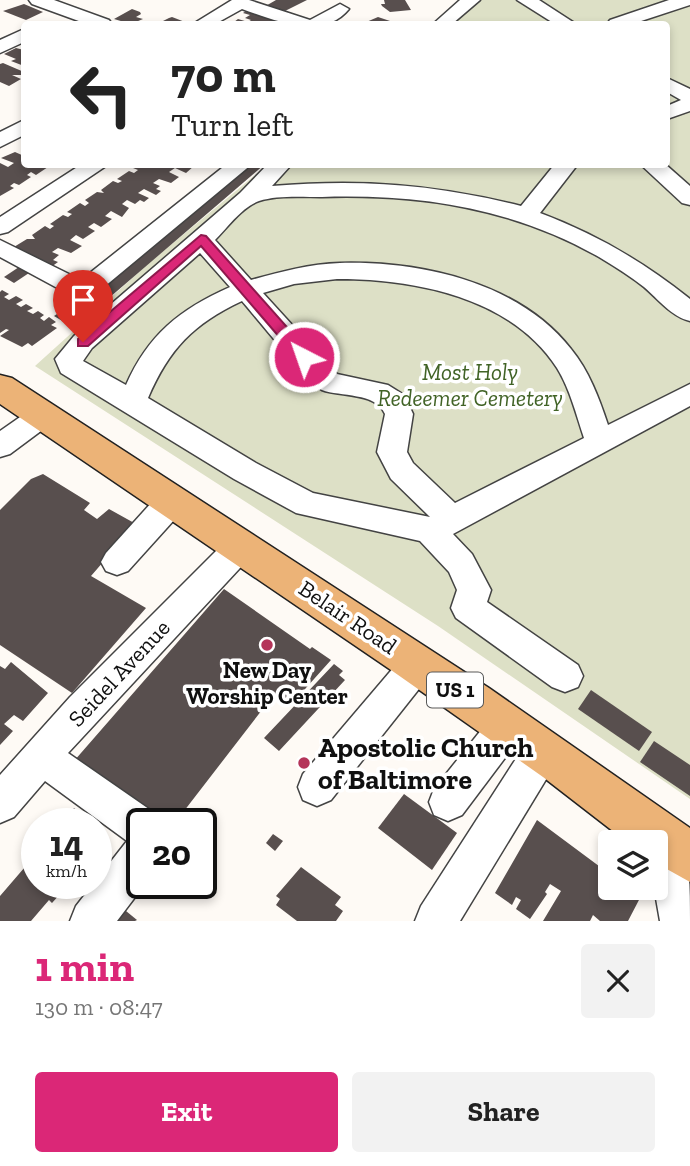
<!DOCTYPE html>
<meta charset="utf-8">
<style>
:root{--surface:#fff;--page:#f2f2f2;--text:#222;--muted:#767676;--accent:#db2777}
body{margin:0;font-family:"Zilla Slab",serif;background:var(--page);color:var(--text);height:100vh;display:flex;flex-direction:column;font-size:26px;white-space:nowrap}
*{box-sizing:border-box;margin:0}
p{font-size:23px;color:var(--muted)}
.icon{flex:none;width:38px;height:38px;fill:none;stroke:currentColor;stroke-width:2;stroke-linecap:round;stroke-linejoin:round}
.map{position:relative;height:921px;overflow:hidden}
.side{display:flex;flex-direction:column;background:var(--surface);flex:1}
.side>*{flex:none}
.banner{position:absolute;left:21px;top:21px;width:649px;height:147px;border-radius:7px;box-shadow:0 4px 10px #0003;background:#fff;color:var(--text);overflow:hidden}
.controls{position:absolute;left:598px;top:830px;display:grid;gap:14px}
.controls a{display:grid;place-items:center;width:70px;height:70px;border-radius:7px;background:var(--surface);box-shadow:0 4px 10px #0003;font-size:35px}
.speed{position:absolute;left:21px;top:808px;display:flex;gap:14px;font-size:35px;font-weight:700;text-align:center}
.speed>*{display:grid;place-content:center;width:91px;height:91px;border-radius:50%;background:var(--surface);box-shadow:0 4px 10px #0003;line-height:1}
.speed small{font-size:18px;font-weight:400}
.speed .limit{border:4px solid #111;border-radius:10px;background:#fff;color:#111}
.pin{position:absolute;display:grid;place-items:center;width:60px;height:60px;color:#fff;margin:-72px -30px;border-radius:50% 50% 50% 0;rotate:-45deg;box-shadow:0 0 7px #0007}
.pin .icon{rotate:45deg}
.me{position:absolute;width:77px;margin:-38px;rotate:319deg;stroke-linejoin:round;filter:drop-shadow(0 0 5px #0008)}
.turn{display:flex;align-items:center;gap:24px;height:147px;padding:0 35px;font-size:32px}
.turn .icon{width:91px;height:91px;stroke-width:2.5}
.turn b{display:block;font-size:49px;line-height:60px}
.round{display:grid;place-items:center;flex:none;width:74px;height:74px;border-radius:7px;background:var(--page)}
.headline{display:flex;align-items:center;justify-content:space-between;height:119px;padding:0 35px}
h1{font-size:42px;font-weight:700;line-height:52px;color:var(--accent)}
.primary-button{display:flex;gap:14px;margin-top:auto;padding:14px 35px}
.primary-button a{flex:1;height:80px;border-radius:7px;background:var(--accent);color:#fff;font-size:28px;font-weight:700;line-height:80px;text-align:center}
.primary-button a+a{background:var(--page);color:var(--text)}
.map>svg:first-child{display:block}
.cemetery{fill:#dde0c6}
.building{fill:#584f4e}
.lines{fill:none;stroke-linecap:round;stroke-linejoin:round}
.minor-casing{stroke:#434343;stroke-width:3}
.major-casing{stroke:#212121;stroke-width:3}
.minor{fill:#fff;fill-rule:evenodd}
.major{fill:#ecb377;fill-rule:evenodd}
.route{fill:#db2777;stroke:#8e194d;stroke-width:2}
.poi-dot{fill:#b43459;stroke:#fff;stroke-width:2.5}
.labels{text-anchor:middle;stroke-width:7;stroke-linejoin:round;paint-order:stroke}
.shield{fill:#fff;stroke:#585858;stroke-width:2}
.shield-label{font-size:21px;font-weight:bold;fill:#101010}
.park-label{font-size:23px;font-style:italic;fill:#416326;stroke:#fff}
.street-label{font-size:23px;fill:#101010;stroke:#fff}
.poi-label{font-size:23px;font-weight:bold;fill:#101010;stroke:#fff}
.near-poi-label{font-size:28px;font-weight:bold;fill:#101010;stroke:#fff;text-anchor:start}
</style>
<div class="map">
<svg width="690" height="921" viewBox="0 0 690 921">
<rect width="100%" height="100%" fill="#fefaf5"/>
<path class="cemetery" d="M463 0H690V799L438 626 35 366 149 263 267 165 667 164V24H432Z"/>
<g class="building">
<path d="M276 0H307L281 13 264 7Z"/>
<path d="M384 0H405L411 10 390 12 382 6 381 4H385Z"/>
<path d="M24 4 43 12 26 20 3 11Z"/>
<path d="M132 9 140 12 141 14 136 17 143 19 131 24 114 19Z"/>
<path d="M249 9 281 22 277 24H234L237 23 234 22 238 19 248 22 251 20 245 18 250 15 243 13Z"/>
<path d="M172 17 185 22 157 24 169 18Z"/>
<path d="M378 17 399 24 364 23Z"/>
<path d="M16 48 24 50V66L11 61 16 59 4 54Z"/>
<path d="M3 63 24 72V75H12L21 79 9 86 0 82V64Z"/>
<path d="M15 152 24 156V164L48 167 36 175 31 172 27 175 31 177 19 185 14 183 10 186 14 188 0 196V163L8 167 14 163 1 158Z"/>
<path d="M139 164 194 166 186 173 175 168 169 172 179 177 171 183 159 179 153 183 160 186 156 189 161 191 156 195 144 189 138 193 149 198 144 202 140 200 135 204 127 200 122 204 129 208 122 217 111 211 105 216 112 219 101 227 94 223 88 227 95 231 83 239 76 235 70 240 82 246 71 253 58 248 52 252 59 255 53 260 58 262 47 270 9 250 27 239H35L32 235 45 226 50 229 54 226 50 224 63 215 68 217 72 214 67 212 80 203 85 206 89 203 85 200 97 192 104 193 101 190 113 181 118 183 122 181 117 179 129 171 134 173 138 170 133 168Z"/>
<path d="M248 164H265L74 328 54 316 78 300 87 304 96 296 90 294Z"/>
<path d="M19 267 29 273 14 283 4 277Z"/>
<path d="M2 290 9 294 4 297 9 300 16 296 23 300 16 304 21 307 26 304 33 308 27 311 33 314 38 311 44 315 40 318 44 321 49 317 56 322 51 325 57 328 32 346 28 343 22 347 0 336 9 330 6 329 0 333V292Z"/>
<path d="M43 474 90 503 84 510 97 519 109 509 136 524 91 576 146 608 72 693 0 645V510L31 479Z"/>
<path d="M224 589 310 649 312 647 331 660 289 707 272 697 174 824H161L74 761Z"/>
<path d="M11 662 48 693 23 721 14 715 4 724 13 731 0 745V666L5 669Z"/>
<path d="M334 664 343 671 339 675 345 680 279 751 264 738Z"/>
<path d="M591 690 652 732 639 751 578 709Z"/>
<path d="M654 741 690 765V796L640 762Z"/>
<path d="M404 794 457 833 432 870 378 828Z"/>
<path d="M74 808 96 824H60Z"/>
<path d="M537 820 611 875V887H626L640 898 628 921H600L593 915 590 921H543L561 891 550 884 545 892 547 894 530 919 516 909 521 900 516 897 512 905 495 893Z"/>
<path d="M273 834 283 841 275 851 266 843Z"/>
<path d="M37 853V884H62L57 890 61 893 52 903 49 900 31 921H0V896Z"/>
<path d="M301 867 341 897 335 905 343 911 336 921H297L276 905 280 899 276 896Z"/>
<path d="M115 902 137 920 135 921H101Z"/>
</g>
<g class="lines">
<g class="minor-casing">
<g id="minor">
<path d="M29 0H54L109 20 112 24H87L32 4Z"/>
<path d="M232 0H249L310 20 340 4 349 9C323 41 273 20 242 9L215 24H193Z"/>
<path d="M460 0H480L452 24H433Z"/>
<path d="M517 0H539L576 24H555Z"/>
<path d="M669 0H690V5L632 24H607L610 20Z"/>
<path d="M24 29V42L0 53V40Z"/>
<path d="M667 78 690 89V111L667 119V106L681 100 667 92Z"/>
<path d="M24 120V135L0 147V132Z"/>
<path d="M82 164H109L8 232 0 234V217Z"/>
<path d="M227 164H252L92 297 83 299 74 297 0 257V240L81 280Z"/>
<path d="M268 164H292L272 186C361 179 434 184 521 206L555 164H578L540 213C596 234 644 262 690 299V321C672 317 658 299 644 287 630 276 614 266 599 257 513 208 420 194 322 197 303 197 277 195 259 201 242 207 227 228 215 240L251 280C280 272 309 264 340 263 420 261 519 282 571 349 589 371 599 398 608 425L690 384V406L453 534 472 554 491 590 487 602 578 665 583 676 578 687 565 692 552 687 456 618 451 608 457 590 449 572 420 541 296 513 234 479 61 373 55 359 74 336 240 193ZM200 253 230 287C180 309 148 335 126 385L83 361 92 348ZM337 279C415 279 511 297 557 368 570 389 576 414 584 438L455 503 413 463 407 452 413 414 404 395 388 385 337 374 263 293 294 284ZM242 301C255 316 310 385 322 390 340 397 376 392 385 414L377 452 391 479 430 517 313 493 256 463 148 398C169 349 193 324 242 301Z"/>
<path d="M640 164H665L690 186V205L682 203Z"/>
<path d="M43 405 53 408 57 415 53 422 10 454 0 457V431L33 408Z"/>
<path d="M173 488 184 491 188 500 184 509 128 571 117 575 106 571 101 562 106 553 162 491Z"/>
<path d="M242 532 253 536 258 545 253 554 68 753 156 814 160 824H142V884H145L117 921H70L76 906 127 841 45 781 14 817 0 823V775L70 697 231 536Z"/>
<path d="M418 648 430 653 436 664 430 675 331 800 317 806 303 800 298 787 303 774 406 653Z"/>
<path d="M507 709 520 714 525 726 520 738 462 815 448 821 434 815 429 802 434 789 494 714Z"/>
<path d="M543 732 556 737 562 750 556 763 460 921H415L421 906 530 737Z"/>
<path d="M665 820 679 826C690 857 690 888 690 921H660L654 887H656V842L645 840 651 826Z"/>
</g>
</g>
<g class="major-casing">
<path id="major" d="M0 375 12 378 489 688 690 828V882L656 863V842H627L543 777 391 670 0 404Z"/>
</g>
<use href="#minor" class="minor"/>
<use href="#major" class="major"/>
</g>
<path class="route" d="M201 235 206 236 310 353 312 357 310 360H299L201 246 88 346H78V339Z"/>
<g class="poi-dot">
<circle cx="267" cy="645" r="7"/>
<circle cx="304" cy="763" r="7"/>
</g>
<g class="labels">
<rect class="shield" x="427" y="672.5" width="56" height="35" rx="5"/>
<g class="shield-label">
<text x="455" y="697">US 1</text>
</g>
<g class="park-label">
<text x="470" y="380">Most Holy<tspan x="470" dy="26">Redeemer Cemetery</tspan></text>
</g>
<g class="street-label">
<text transform="translate(348 617) rotate(34)" y="8">Belair Road</text>
<text transform="translate(119 673) rotate(-47)" y="8">Seidel Avenue</text>
</g>
<g class="poi-label">
<text x="267" y="678">New Day<tspan x="267" dy="26">Worship Center</tspan></text>
</g>
<g class="near-poi-label">
<text x="318" y="757">Apostolic Church<tspan x="318" dy="32">of Baltimore</tspan></text>
</g>
</g>
</svg>
<div class="controls">
<a><svg class="icon" aria-label="layers" viewBox="0 0 24 24"><path d="M12 4l9 5-9 5-9-5zM3 14l9 5 9-5"/></svg></a>
</div>
<div class="speed"><div>14<small>km/h</small></div><div class="limit">20</div></div>
<div class="pin" style="left:83px;top:342px;background:#d93025"><svg class="icon" aria-label="arrive" viewBox="0 0 24 24"><path d="M6 21V4h12l-3 4 3 4H6"/></svg></div>
<svg class="me" style="left:304px;top:357px" viewBox="-20 -20 40 40"><circle r="17" fill="#db2777" stroke="#fff" stroke-width="3"/><path d="M0-11L8 9 0 5-8 9z" fill="#fff"/></svg>
<div class="banner">
<div class="turn"><svg class="icon" aria-label="left" viewBox="0 0 24 24"><path d="M17 20v-9H6M10 6l-5 5 5 5"/></svg><div><b>70 m</b>Turn left</div></div>
</div>
</div>
<section class="side">
<div class="headline"><div><h1>1 min</h1><p>130 m · 08:47</p></div><a class="round"><svg class="icon" aria-label="close" viewBox="0 0 24 24"><path d="M6 6l12 12M18 6L6 18"/></svg></a></div>
<div class="primary-button"><a>Exit</a><a>Share</a></div>
</section>
